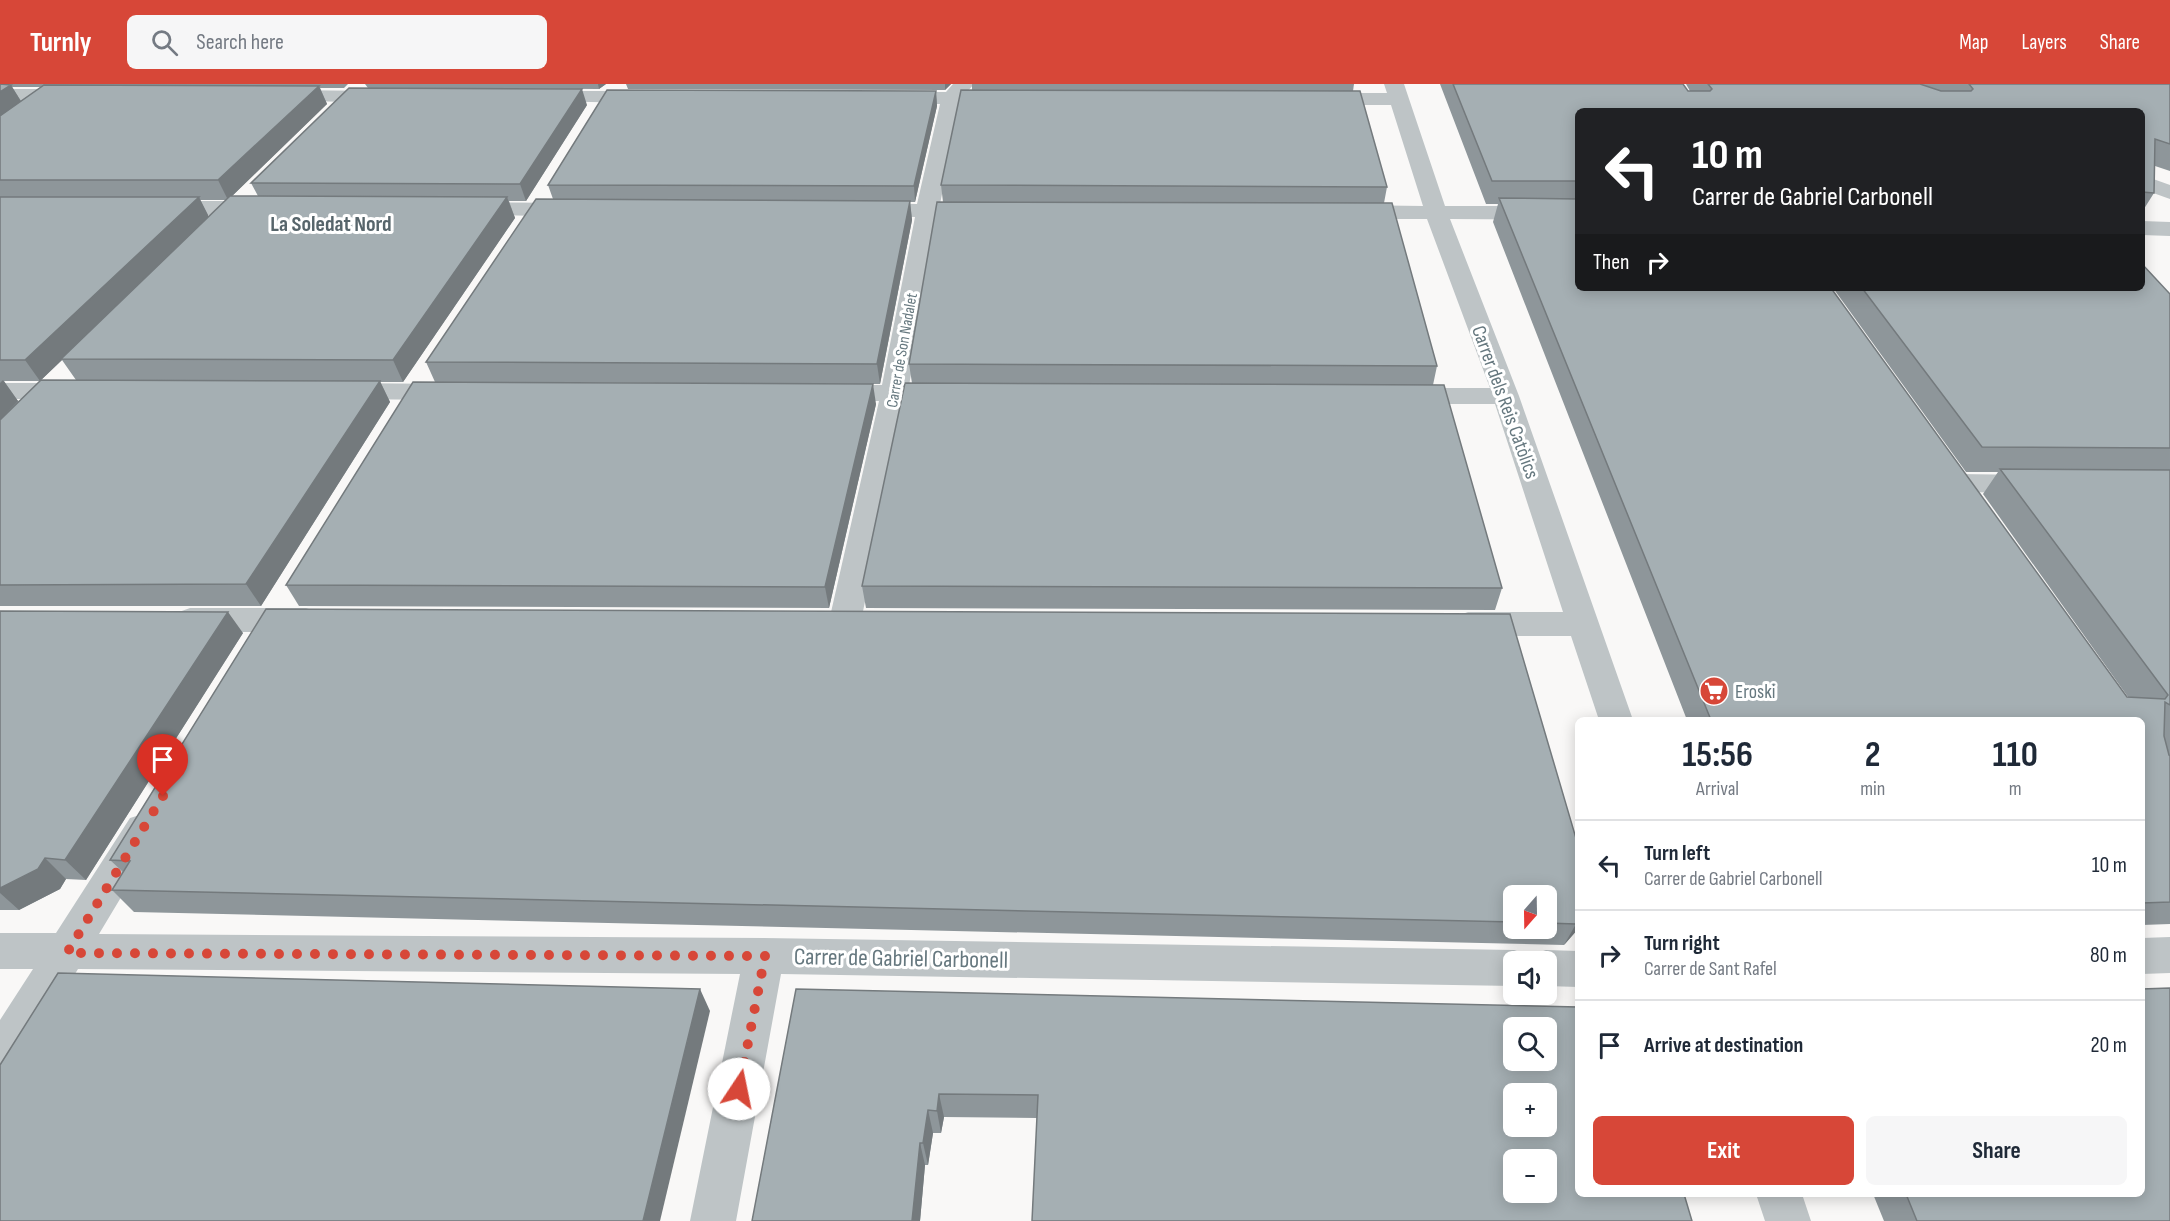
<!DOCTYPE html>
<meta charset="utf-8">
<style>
:root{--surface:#fff;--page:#f6f6f7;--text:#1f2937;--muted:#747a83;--line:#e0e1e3;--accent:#d74738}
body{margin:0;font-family:"Sofia Sans Condensed",sans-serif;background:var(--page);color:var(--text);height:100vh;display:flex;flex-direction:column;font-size:22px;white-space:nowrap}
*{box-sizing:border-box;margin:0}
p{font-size:20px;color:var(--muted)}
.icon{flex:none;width:33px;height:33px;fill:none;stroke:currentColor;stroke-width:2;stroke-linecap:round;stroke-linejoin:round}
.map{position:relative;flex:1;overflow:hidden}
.panel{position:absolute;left:1575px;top:633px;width:570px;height:480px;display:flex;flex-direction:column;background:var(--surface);border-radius:9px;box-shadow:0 3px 15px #0003}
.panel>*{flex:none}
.banner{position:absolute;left:1575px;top:24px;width:570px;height:183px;border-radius:9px;box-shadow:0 3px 15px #0003;background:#202124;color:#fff;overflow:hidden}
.needle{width:39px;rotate:200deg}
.fabs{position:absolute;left:1503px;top:801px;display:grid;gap:12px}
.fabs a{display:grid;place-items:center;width:54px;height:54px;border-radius:9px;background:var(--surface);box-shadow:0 3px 15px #0003;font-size:30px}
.pin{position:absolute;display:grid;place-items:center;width:51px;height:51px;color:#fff;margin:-62px -26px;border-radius:50% 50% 50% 0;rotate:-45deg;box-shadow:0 0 6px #0007}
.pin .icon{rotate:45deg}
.me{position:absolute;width:66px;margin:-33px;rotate:11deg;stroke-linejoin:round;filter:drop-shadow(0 0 4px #0008)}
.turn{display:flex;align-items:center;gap:21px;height:126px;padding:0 18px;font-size:27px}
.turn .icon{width:78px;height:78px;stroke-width:2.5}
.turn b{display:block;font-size:42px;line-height:51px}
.then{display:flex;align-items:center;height:57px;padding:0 18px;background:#0003;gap:12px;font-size:22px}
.eta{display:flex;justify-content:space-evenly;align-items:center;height:102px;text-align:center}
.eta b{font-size:36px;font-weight:700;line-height:42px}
.button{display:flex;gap:12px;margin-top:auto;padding:12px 18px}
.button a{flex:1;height:69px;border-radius:9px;background:var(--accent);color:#fff;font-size:24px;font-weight:700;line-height:69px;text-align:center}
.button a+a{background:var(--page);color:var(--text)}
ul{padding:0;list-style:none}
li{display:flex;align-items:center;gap:18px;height:90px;padding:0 18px;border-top:2px solid var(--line)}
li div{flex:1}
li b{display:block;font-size:22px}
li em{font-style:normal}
header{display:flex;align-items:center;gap:36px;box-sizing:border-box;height:84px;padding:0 30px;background:var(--accent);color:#fff}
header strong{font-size:28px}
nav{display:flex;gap:33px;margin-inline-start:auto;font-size:21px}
.search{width:420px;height:54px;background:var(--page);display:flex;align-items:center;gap:15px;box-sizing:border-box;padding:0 21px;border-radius:9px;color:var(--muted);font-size:22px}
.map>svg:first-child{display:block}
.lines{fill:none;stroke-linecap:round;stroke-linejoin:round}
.minor{fill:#bec4c6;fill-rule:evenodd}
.wall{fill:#8e969a;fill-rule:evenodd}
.shaded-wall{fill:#747a7d}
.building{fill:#a5afb3;stroke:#747a7d;stroke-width:1.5;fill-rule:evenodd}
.route{stroke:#d74738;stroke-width:10;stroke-dasharray:0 18}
.labels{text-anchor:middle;stroke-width:6;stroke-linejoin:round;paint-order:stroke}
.far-street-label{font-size:16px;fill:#66787f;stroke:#fff}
.street-label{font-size:20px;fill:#66787f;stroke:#fff}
.poi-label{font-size:20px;fill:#66787f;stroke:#fff;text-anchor:start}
.far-district-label{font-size:22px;font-weight:bold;fill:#57656b;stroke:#fff}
.near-street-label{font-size:24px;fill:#66787f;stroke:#fff}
</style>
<header>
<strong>Turnly</strong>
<div class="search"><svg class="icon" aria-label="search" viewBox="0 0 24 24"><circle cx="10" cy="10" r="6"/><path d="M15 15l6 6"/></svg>Search here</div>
<nav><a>Map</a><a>Layers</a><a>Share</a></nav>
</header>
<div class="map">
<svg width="2170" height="1137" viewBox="0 0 2170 1137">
<rect width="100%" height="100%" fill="#f9f8f7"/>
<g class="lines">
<g class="minor">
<path d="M953 0H974L967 8 1012 10 1015 14 1012 18 1005 20H960L940 120 987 122 990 127 987 132 937 133 909 302H946L955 304 959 310 955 316 946 318H906L861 537 856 545 845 549 834 545 829 537 879 317H830L821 315 817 309 821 303 830 301H882L915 133 858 131 855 126 858 121 866 119 917 120 940 20H892L885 18 882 14 885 10 892 8H946Z"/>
<path d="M1384 0H1404L1445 122H1578V136L1450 135 1519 312 1633 636H1599L1571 552H1468L1457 548 1452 540 1457 532 1468 528H1563L1495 320H1403L1394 318 1390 312 1394 306 1403 304H1490L1427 135H1349L1341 133 1338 128 1341 123 1349 121 1423 122 1391 21H1318L1311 19 1308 15 1311 11 1318 9H1387Z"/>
<path d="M0 5H75L82 7 85 11 82 15 75 17H0Z"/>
<path d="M280 6 384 7 391 9 394 13 391 17 384 19 273 16 270 12 273 8Z"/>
<path d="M541 7H648L655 9 658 13 655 17 648 19 534 17 531 13 534 9Z"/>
<path d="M2142 91 2170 101V115L2142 105Z"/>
<path d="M161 117H262L270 119 273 124 270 129 262 131H161L153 129 150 124 153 119Z"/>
<path d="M467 118 574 119 582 121 585 126 582 131 574 133 459 130 456 125 459 120Z"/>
<path d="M2142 137 2170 138V152L2142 151Z"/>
<path d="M0 299H73L82 301 86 307 82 313 73 315H0Z"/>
<path d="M341 299 451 300 460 302 464 308 460 314 451 316 341 315 332 313 328 307 332 301Z"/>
<path d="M1957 390 2036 391 2046 393 2050 400 2046 407 2036 409 1957 408 1947 406 1943 399 1947 392Z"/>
<path d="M190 524H306L317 528 322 536 317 544 306 548H190L179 544 174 536 179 528Z"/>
<path d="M143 730 156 734 162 745 99 850 764 854 1514 866 1528 871 1530 875 1532 871 1546 866 1578 867V903L1546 902V878H1514V902L781 890 736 1137H690L740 890 78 885 15 988 0 994V936L33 885H0V849H56L130 734Z"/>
<path d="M2170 853V889L2142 890V854Z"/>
<path d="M1756 1110H1802L1811 1137H1765Z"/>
</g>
</g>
<g class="wall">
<path d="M0 0H348L344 4H320L327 20 232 112H258L251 99 587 21 526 117H509L515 134 403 298H380L390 318 261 522H0ZM12 3H41L21 17ZM200 116H227L209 133ZM62 276 76 296 18 317 4 297H40Z"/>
<path d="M365 0H606L599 5 368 4Z"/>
<path d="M626 0H951L945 6 628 5Z"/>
<path d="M972 0H1354L1353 7 972 6Z"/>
<path d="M1440 0H1683L1688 7H1690L1686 0H2170V87L2155 82 2154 109 2142 128V27H1578V204L2127 613H2128L1983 410 1998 388H1966L1833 204H2142L2170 210V840L2142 841V636H1687L1493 138 1498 120H1486Z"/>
<path d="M936 7 937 22 915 118H910L912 136 880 300 435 298 426 278 553 115 548 101Z"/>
<path d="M941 101 1387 103 1384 119 1437 282 1433 301 1502 504 1495 526 866 524 862 502 912 299 909 280 943 118Z"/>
<path d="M876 320 829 524 299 522 286 501Z"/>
<path d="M0 527 243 549 86 796 66 795 60 805 19 826H0Z"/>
<path d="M1510 530 1578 845 1564 861 134 828 112 806 123 788 110 776ZM1514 812H1546V844H1514Z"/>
<path d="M796 905 1692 1137 1037 1034 944 1033 941 1049H933L928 1081H925L920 1137H752Z"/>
<path d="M1873 1110H2142L2170 1137H1884Z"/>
</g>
<g class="shaded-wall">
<path d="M598 0H606L599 5Z"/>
<path d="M945 0H951L945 6Z"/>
<path d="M11 1 22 19 0 35V8Z"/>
<path d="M319 2 327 20 228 116 218 96Z"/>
<path d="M582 5 587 21 526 117 520 100Z"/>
<path d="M936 7 937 22 915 118 914 102Z"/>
<path d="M199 113 209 133 61 275 62 276 40 297 25 276Z"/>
<path d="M507 113 515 134 403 298 393 276Z"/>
<path d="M910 117 912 136 880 300 877 280Z"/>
<path d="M3 296 18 317 0 336V299Z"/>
<path d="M380 297 390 318 261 522 246 500Z"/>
<path d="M873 300 876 320 829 524 825 503Z"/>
<path d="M228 528 243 549 86 796 65 776Z"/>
<path d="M45 774 66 795 60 805 19 826 0 809V804Z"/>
<path d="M1578 837V845L1564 861 1576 840Z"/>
<path d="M700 905 710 927 660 1137H643Z"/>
<path d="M939 1010 944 1033 941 1049 937 1027Z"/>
<path d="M928 1026 933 1049 928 1081 923 1059Z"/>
<path d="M920 1059 925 1081 920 1137H912Z"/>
</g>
<g class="building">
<path d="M0 0 11 1 0 8Z"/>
<path d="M1453 0H1683L1688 7H1710L1712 5 1708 0H1920L1941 7H1971L1973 5 1969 0H2170V60L2155 55 2154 109 2142 108V27H1578V97H1492Z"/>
<path d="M44 1 319 2 218 96H0V32Z"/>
<path d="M349 4 582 5 520 100 251 99Z"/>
<path d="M607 6 936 7 914 102 548 101Z"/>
<path d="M961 6 1360 7 1387 103 941 101Z"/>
<path d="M230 112 507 113 393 276 61 275Z"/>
<path d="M0 113H199L25 276H0Z"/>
<path d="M1499 114 1578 115V204H1831L2127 613 2165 615 2168 611 2000 385 2170 386V621L2165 618 2164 652 2169 671 2170 672V818L2142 819V636H1711Z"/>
<path d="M536 115 910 117 877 280 426 278Z"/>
<path d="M937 118 1392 119 1437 282 909 280Z"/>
<path d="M2142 180 2170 210V364L1982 363 1862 204H2142Z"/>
<path d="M41 296 380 297 246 500 0 501V336Z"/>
<path d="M413 298 873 300 825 503 286 501Z"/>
<path d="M905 299 1444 301 1502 504 862 502Z"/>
<path d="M266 525 1510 530 1578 761V837L1576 840 1546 839V812H1514V838L112 806 130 777 110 776Z"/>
<path d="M0 527 228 528 65 776 45 774 38 785 0 804Z"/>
<path d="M58 889 700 905 643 1137H0V981Z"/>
<path d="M2170 904V1137H1917L1906 1110H2142V905Z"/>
<path d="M796 905 1578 923V1110H1684L1692 1137H1032L1038 1011 939 1010 937 1027 928 1026 923 1059H920L912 1137H752ZM1514 944H1546V976H1514ZM1514 1010H1546V1042H1514ZM1514 1076H1546V1108H1514Z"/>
</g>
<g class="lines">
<path class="route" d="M163 712 67 869 765 872 739 1005"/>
</g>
<defs>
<g id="supermarket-disc" transform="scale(1.5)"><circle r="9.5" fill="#d74738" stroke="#fff"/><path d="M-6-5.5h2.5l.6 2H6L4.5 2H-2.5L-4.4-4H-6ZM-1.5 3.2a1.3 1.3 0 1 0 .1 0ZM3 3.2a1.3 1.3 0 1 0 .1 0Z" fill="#fff"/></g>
</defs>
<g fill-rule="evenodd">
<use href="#supermarket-disc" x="1714" y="607"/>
</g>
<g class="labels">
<g class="far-street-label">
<text transform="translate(901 266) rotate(-80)" y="6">Carrer de Son Nadalet</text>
</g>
<g class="street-label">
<text transform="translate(1506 318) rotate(70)" y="7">Carrer dels Reis Catòlics</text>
</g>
<g class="poi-label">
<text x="1735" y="614">Eroski</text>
</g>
<g class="far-district-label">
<text x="331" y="147">La Soledat Nord</text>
</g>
<g class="near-street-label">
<text transform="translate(901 874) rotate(1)" y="8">Carrer de Gabriel Carbonell</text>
</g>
</g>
</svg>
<div class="fabs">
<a><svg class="needle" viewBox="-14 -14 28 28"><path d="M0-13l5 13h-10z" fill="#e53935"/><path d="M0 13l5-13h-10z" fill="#747a83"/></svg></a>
<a><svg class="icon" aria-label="sound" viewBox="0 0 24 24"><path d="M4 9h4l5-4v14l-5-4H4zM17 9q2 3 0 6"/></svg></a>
<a><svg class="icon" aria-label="search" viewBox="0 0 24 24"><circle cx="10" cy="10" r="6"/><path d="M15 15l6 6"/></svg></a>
<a>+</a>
<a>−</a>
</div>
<div class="pin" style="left:163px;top:712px;background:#d93025"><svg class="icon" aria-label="arrive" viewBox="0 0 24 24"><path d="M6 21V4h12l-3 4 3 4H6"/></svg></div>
<svg class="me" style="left:739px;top:1005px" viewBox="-20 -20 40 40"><circle r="19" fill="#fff"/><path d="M0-13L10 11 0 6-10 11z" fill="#d74738"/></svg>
<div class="banner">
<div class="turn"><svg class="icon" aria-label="left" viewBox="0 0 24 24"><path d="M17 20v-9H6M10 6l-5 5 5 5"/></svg><div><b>10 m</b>Carrer de Gabriel Carbonell</div></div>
<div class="then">Then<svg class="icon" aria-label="right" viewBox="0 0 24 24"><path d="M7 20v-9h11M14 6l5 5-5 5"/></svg></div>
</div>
<section class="panel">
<div class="eta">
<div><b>15:56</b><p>Arrival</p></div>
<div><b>2</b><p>min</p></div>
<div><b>110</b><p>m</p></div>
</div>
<ul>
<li><svg class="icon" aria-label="left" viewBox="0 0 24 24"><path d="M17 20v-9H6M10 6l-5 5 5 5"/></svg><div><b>Turn left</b><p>Carrer de Gabriel Carbonell</p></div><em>10 m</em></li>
<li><svg class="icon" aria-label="right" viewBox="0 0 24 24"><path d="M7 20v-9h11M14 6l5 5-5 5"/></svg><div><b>Turn right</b><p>Carrer de Sant Rafel</p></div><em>80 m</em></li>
<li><svg class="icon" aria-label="arrive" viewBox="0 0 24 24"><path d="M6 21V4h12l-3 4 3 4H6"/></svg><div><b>Arrive at destination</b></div><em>20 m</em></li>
</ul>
<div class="button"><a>Exit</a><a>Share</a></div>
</section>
</div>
